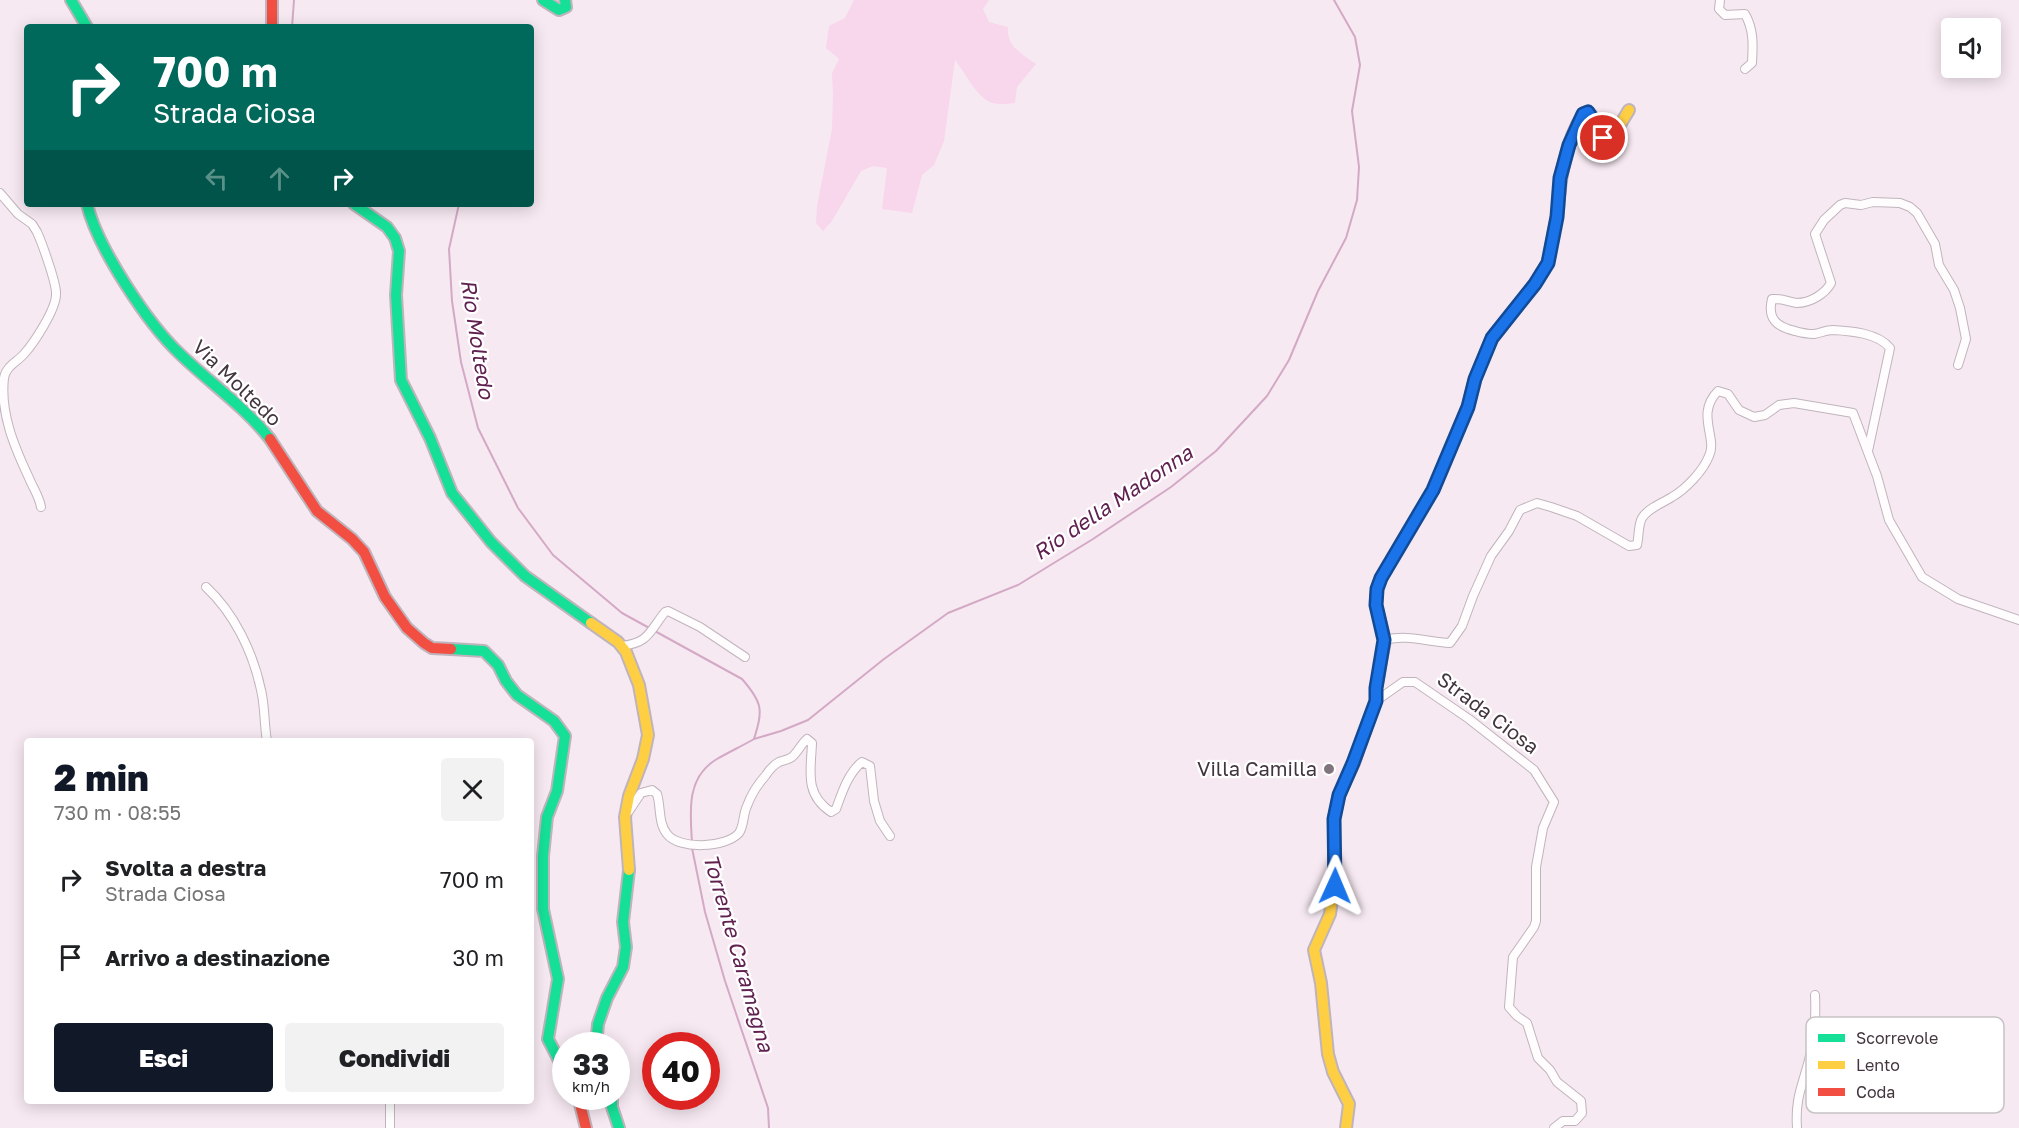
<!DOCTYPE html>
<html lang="it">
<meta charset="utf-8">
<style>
:root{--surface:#fff;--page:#f2f2f2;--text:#202124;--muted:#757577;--accent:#111827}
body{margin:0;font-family:"Golos Text",sans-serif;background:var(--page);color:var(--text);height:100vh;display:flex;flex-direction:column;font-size:22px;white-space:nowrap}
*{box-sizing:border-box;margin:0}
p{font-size:20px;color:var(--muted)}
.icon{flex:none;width:33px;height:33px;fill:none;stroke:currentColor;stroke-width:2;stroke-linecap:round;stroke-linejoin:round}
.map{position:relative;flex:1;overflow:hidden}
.side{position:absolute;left:24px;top:738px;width:510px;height:366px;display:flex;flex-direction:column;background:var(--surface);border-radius:6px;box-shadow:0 3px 15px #0003}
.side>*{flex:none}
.guide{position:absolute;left:24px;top:24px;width:510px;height:183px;border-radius:6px;box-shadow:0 3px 15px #0003;background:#00695c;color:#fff;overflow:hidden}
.controls{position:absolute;left:1941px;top:18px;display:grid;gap:12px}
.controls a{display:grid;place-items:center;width:60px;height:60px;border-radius:6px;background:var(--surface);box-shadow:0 3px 15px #0003;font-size:30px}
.speed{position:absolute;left:552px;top:1032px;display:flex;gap:12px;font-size:30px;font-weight:700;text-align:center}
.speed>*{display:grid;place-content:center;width:78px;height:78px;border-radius:50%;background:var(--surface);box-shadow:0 3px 15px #0003;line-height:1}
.speed small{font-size:15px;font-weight:400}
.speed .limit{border:9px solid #d22;background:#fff;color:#111}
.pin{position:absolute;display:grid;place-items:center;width:51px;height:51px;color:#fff;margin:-26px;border:3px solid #fff;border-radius:50%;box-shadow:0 2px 6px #0007}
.me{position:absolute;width:66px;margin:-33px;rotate:1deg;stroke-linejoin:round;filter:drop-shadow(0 0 4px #0008)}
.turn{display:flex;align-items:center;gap:21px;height:126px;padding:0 30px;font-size:27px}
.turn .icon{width:78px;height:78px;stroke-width:2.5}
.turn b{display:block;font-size:42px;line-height:51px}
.lanes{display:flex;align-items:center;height:57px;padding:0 30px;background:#0003;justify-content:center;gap:30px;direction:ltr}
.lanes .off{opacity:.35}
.round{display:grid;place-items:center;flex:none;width:63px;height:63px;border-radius:6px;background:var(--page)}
.head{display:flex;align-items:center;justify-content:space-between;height:102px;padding:0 30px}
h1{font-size:36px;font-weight:800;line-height:45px;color:var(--accent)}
.action{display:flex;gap:12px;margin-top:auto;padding:12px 30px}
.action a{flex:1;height:69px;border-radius:6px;background:var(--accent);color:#fff;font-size:24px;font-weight:800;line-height:69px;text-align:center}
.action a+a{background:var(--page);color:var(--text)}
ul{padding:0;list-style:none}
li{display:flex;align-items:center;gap:18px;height:78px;padding:0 30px}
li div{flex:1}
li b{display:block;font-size:22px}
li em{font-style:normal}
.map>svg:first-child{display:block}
.green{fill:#f8d6ec}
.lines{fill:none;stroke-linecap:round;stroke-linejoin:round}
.stream{stroke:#d3a9c5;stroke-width:2}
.street-casing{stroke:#c0b4bc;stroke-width:10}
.fast-casing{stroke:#c0b4bc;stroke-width:14}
.slow-casing{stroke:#c0b4bc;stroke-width:14}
.jam-casing{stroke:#c0b4bc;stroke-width:14}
.street{stroke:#fefcfd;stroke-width:8}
.fast{stroke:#16e098;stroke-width:10}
.slow{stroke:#ffcf43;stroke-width:10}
.jam{stroke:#f24e42;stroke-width:10}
.route-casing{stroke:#114b97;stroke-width:15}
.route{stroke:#1a73e8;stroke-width:10}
.poi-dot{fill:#81747c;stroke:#fff;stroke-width:2}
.labels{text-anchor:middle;stroke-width:4.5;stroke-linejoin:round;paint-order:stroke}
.street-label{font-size:20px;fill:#42353d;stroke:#fff}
.poi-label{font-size:20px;fill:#42353d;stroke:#fff;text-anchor:end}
.water-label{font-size:21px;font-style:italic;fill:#602150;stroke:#fff}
.key{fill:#fff;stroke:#c6c2c5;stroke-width:1.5}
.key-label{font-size:16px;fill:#42353d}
</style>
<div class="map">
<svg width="2019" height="1128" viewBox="0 0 2019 1128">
<rect width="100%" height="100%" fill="#f7e9f2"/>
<path class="green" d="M854 0H989L983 9 989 22 1008 27C1006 46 1022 54 1036 64L1017 87 1015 103C1008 104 996 105 990 102 976 96 964 71 955 60L944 141 934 165 922 175 912 213 882 209 887 168 873 166 861 171 832 221 823 231 816 223 817 206 832 129 833 94 832 73 839 59 826 48 829 26 845 18Z"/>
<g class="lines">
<g class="stream">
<path d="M292 27 294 0"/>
<path d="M459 204 449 249 452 301 461 362 478 428 518 508 553 555 622 613 742 679C763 703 763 710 754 739 742 746 729 752 717 759 686 777 690 812 692 842"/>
<path d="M754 739 781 731 808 720 884 659 948 613 1018 585 1093 539 1171 487 1216 451 1267 396 1289 360 1318 291 1346 238 1357 200 1359 167 1352 111 1360 65 1355 37 1334 0"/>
<path d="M692 848 705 912 725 981 768 1108 769 1128"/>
</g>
<g class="street-casing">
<g id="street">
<path d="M1720 0 1719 9 1725 15 1745 14C1754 30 1753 45 1752 63L1745 69"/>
<path d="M0 193 18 214 32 224 37 232C42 243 56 282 56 293 57 308 34 343 24 354 17 362 6 366 4 378 0 413 14 446 29 478 33 488 39 496 41 507"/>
<path d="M1868 451 1890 348C1878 333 1851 331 1833 330 1826 330 1821 333 1814 334 1808 334 1802 333 1795 331 1777 327 1767 319 1772 299 1781 298 1789 302 1797 303 1810 303 1825 294 1831 283L1815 234 1824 220 1840 205 1845 203 1861 205 1873 202 1900 203 1910 207 1917 213 1935 244 1939 265 1954 290 1960 308 1966 339 1958 365"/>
<path d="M206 587C234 613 253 652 261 690 265 706 264 724 267 741"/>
<path d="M1385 640C1408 634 1427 642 1450 643L1462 626 1473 596 1491 556 1509 531 1520 510 1537 503 1551 507 1577 516 1629 546 1637 545C1639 537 1638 525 1642 518 1648 508 1663 503 1672 497 1686 489 1703 471 1709 456 1718 438 1695 414 1718 391L1728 394 1739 410 1754 417 1765 415 1779 405 1794 403 1853 413 1877 476 1889 520 1922 577 1958 599 2019 620"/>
<path d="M621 646C649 643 649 632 665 612L668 611 700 627 745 657"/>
<path d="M1376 701 1403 682H1415L1469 719 1534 770 1554 802 1543 828 1536 867V921L1534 927 1513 957 1509 1007 1517 1016 1527 1023 1538 1058 1550 1070 1557 1082 1581 1101 1582 1113 1575 1121H1563L1554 1128"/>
<path d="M629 811 641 793 652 790 657 794C661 806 658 823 667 834 679 850 726 848 739 833 744 826 743 814 747 806 751 795 758 784 766 775 769 770 774 765 779 762 784 760 788 760 792 757 798 752 801 744 807 739L812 743C811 770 804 794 831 812L836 809C842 793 848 773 862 762L870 766 874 801 880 821 890 836"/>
<path d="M390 1101V1128"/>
<path d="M1797 1128C1795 1098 1802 1087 1809 1060 1815 1038 1816 1017 1815 995"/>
</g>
</g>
<g class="fast-casing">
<g id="fast">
<path d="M71 0 87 27"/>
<path d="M543 0 559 10 566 7 565 0"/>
<path d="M87 204C97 247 148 324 180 354 210 383 245 407 270 439"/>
<path d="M354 204 387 227 395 238 399 251 396 295 401 380 430 438 452 493 491 542 525 576 591 623"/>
<path d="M451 649 484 651 498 665 506 681 517 695 554 721 565 736 557 791 547 817 543 856V909L558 979 548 1039 566 1074"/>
<path d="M1365 731 1376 701V688L1385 640 1376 605 1377 589 1381 578 1433 490 1468 407 1475 379 1492 338 1535 284 1548 263 1558 210"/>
<path d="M596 1046 598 1024 607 998 623 967 626 947 623 922 629 870"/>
<path d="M612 1096V1107L619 1128"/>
</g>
</g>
<g class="slow-casing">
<g id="slow">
<path d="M1558 210C1560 178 1565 142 1583 114L1588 112 1592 116 1595 134 1606 138 1615 133 1629 110"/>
<path d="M591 623 618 642 626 652 639 685 648 735 643 759 629 796 625 817 629 870"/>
<path d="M1346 1128 1349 1104 1333 1072 1328 1054 1321 983 1314 950 1330 914 1334 886V819L1339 795 1354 763 1365 731"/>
</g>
</g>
<g class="jam-casing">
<g id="jam">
<path d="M272 0V27"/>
<path d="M270 439 317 511 352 539 364 552 385 597 407 628 424 643 432 648 451 649"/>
<path d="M578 1096 586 1128"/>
</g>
</g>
<use href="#street" class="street"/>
<use href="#fast" class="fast"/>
<use href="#slow" class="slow"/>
<use href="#jam" class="jam"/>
</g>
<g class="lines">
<g class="route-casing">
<path id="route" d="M1335 886 1334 819 1339 795 1353 763 1376 701V688L1384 640 1376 605 1377 589 1381 578 1433 490 1468 407 1475 379 1492 338 1535 284 1548 263 1557 217 1560 178 1569 145 1583 114 1588 112C1597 123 1586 130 1603 138"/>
</g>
<use href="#route" class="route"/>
</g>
<circle class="poi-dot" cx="1329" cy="769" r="6"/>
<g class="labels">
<g class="street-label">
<text transform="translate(237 383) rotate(44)" y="7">Via Moltedo</text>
<text transform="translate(1488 713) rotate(37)" y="7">Strada Ciosa</text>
</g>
<g class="poi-label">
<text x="1317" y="776">Villa Camilla</text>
</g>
<g class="water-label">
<text transform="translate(477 339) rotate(81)" y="7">Rio Moltedo</text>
<text transform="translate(1113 503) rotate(-34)" y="7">Rio della Madonna</text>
<text transform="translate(738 953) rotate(74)" y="7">Torrente Caramagna</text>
</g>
</g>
<rect x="1806" y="1017" width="198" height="96" rx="9" class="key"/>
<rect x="1818" y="1034" width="27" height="8" fill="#16e098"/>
<rect x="1818" y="1061" width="27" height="8" fill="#ffcf43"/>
<rect x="1818" y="1088" width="27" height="8" fill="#f24e42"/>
<g class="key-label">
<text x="1856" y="1044">Scorrevole</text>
<text x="1856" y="1071">Lento</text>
<text x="1856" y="1098">Coda</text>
</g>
</svg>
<div class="controls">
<a><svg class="icon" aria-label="sound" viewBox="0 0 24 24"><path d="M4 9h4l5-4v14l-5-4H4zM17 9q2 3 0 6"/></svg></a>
</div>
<div class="speed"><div>33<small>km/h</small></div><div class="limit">40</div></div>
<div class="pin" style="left:1603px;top:138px;background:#d93025"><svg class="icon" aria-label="arrive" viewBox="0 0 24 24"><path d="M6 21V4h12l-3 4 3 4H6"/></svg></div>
<svg class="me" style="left:1335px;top:886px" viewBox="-20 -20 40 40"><path d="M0-17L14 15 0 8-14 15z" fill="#1a73e8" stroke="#fff" stroke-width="4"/></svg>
<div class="guide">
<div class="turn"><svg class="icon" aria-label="right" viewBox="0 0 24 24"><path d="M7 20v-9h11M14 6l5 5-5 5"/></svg><div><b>700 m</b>Strada Ciosa</div></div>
<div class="lanes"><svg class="icon off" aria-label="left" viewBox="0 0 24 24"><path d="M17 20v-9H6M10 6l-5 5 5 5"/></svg><svg class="icon off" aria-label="ahead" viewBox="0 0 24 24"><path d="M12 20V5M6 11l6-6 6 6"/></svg><svg class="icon" aria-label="right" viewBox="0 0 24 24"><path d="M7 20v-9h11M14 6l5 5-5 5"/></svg></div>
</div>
<section class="side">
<div class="head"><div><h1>2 min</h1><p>730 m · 08:55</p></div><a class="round"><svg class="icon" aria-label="close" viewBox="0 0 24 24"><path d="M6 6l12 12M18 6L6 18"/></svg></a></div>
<ul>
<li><svg class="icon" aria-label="right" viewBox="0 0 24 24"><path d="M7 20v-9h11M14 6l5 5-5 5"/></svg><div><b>Svolta a destra</b><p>Strada Ciosa</p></div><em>700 m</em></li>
<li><svg class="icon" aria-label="arrive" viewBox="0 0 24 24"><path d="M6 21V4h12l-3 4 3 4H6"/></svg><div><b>Arrivo a destinazione</b></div><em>30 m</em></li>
</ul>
<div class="action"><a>Esci</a><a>Condividi</a></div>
</section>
</div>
